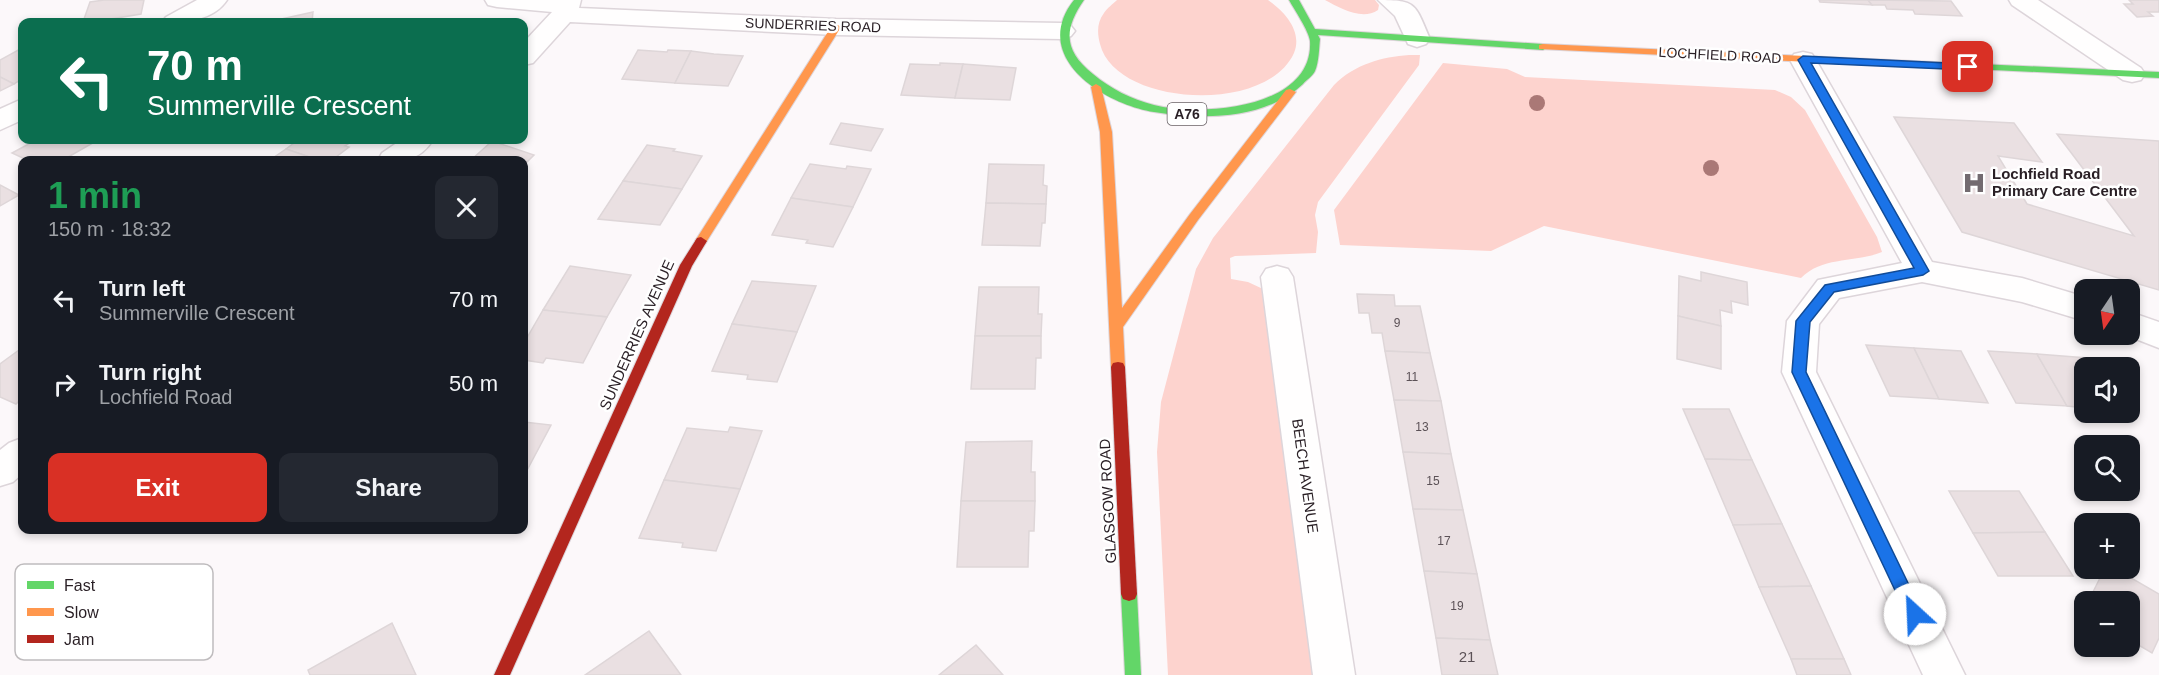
<!DOCTYPE html>
<meta charset="utf-8">
<style>
:root{--surface:#171b24;--page:#242831;--text:#f1f3f6;--muted:#9ea1a6;--accent:#d93025}
body{margin:0;font-family:Arial,sans-serif;background:var(--page);color:var(--text);height:100vh;display:flex;flex-direction:column;font-size:22px;white-space:nowrap}
*{box-sizing:border-box;margin:0}
p{font-size:20px;color:var(--muted)}
.icon{flex:none;width:33px;height:33px;fill:none;stroke:currentColor;stroke-width:2;stroke-linecap:round;stroke-linejoin:round}
.map{position:relative;flex:1;overflow:hidden}
.panel{position:absolute;left:18px;top:156px;width:510px;height:378px;display:flex;flex-direction:column;background:var(--surface);border-radius:12px;box-shadow:0 3px 9px #0003}
.panel>*{flex:none}
.top-card{position:absolute;left:18px;top:18px;width:510px;height:126px;border-radius:12px;box-shadow:0 3px 9px #0003;background:#0b6e4f;color:#fff;overflow:hidden}
.needle{width:39px;rotate:193deg}
.buttons{position:absolute;left:2074px;top:279px;display:grid;gap:12px}
.buttons a{display:grid;place-items:center;width:66px;height:66px;border-radius:12px;background:var(--surface);box-shadow:0 3px 9px #0003;font-size:30px}
.pin{position:absolute;display:grid;place-items:center;width:51px;height:51px;color:#fff;margin:-26px;border-radius:12px;box-shadow:0 3px 9px #0006}
.me{position:absolute;width:66px;margin:-33px;rotate:335deg;stroke-linejoin:round;filter:drop-shadow(0 0 4px #0008)}
.turn{display:flex;align-items:center;gap:21px;height:126px;padding:0 30px;font-size:27px}
.turn .icon{width:78px;height:78px;stroke-width:2.5}
.turn b{display:block;font-size:42px;line-height:51px}
.round{display:grid;place-items:center;flex:none;width:63px;height:63px;border-radius:12px;background:var(--page)}
.summary{display:flex;align-items:center;justify-content:space-between;height:102px;padding:0 30px}
h1{font-size:36px;font-weight:800;line-height:45px;color:#1e9e55}
.primary-button{display:flex;gap:12px;margin-top:auto;padding:12px 30px}
.primary-button a{flex:1;height:69px;border-radius:12px;background:var(--accent);color:#fff;font-size:24px;font-weight:800;line-height:69px;text-align:center}
.primary-button a+a{background:var(--page);color:var(--text)}
ul{padding:0;list-style:none}
li{display:flex;align-items:center;gap:18px;height:84px;padding:0 30px}
li div{flex:1}
li b{display:block;font-size:22px}
li em{font-style:normal}
.map>svg:first-child{display:block}
.green{fill:#fdd3ce}
.building{fill:#eae0e2;stroke:#ded6d8;stroke-width:1.5}
.lines{fill:none;stroke-linecap:round;stroke-linejoin:round}
.street-casing{stroke:#ddd5da;stroke-width:3}
.fast-casing{stroke:#ddd5da;stroke-width:2}
.slow-casing{stroke:#ddd5da;stroke-width:2}
.jam-casing{stroke:#ddd5da;stroke-width:2}
.street{fill:#fffefe;fill-rule:evenodd}
.fast{fill:#63d668;fill-rule:evenodd}
.slow{fill:#ff974d;fill-rule:evenodd}
.jam{fill:#b3261e;fill-rule:evenodd}
.tree{fill:#aa7876}
.route{fill:#1a73e8;stroke:#114b97;stroke-width:1.5}
.labels{text-anchor:middle;stroke-width:5;stroke-linejoin:round;paint-order:stroke}
.number-label{font-size:12px;fill:#5b5156}
.far-street-label{font-size:14px;fill:#291f25;stroke:#fff}
.shield{fill:#fff;stroke:#696266;stroke-width:1.5}
.shield-label{font-size:14px;font-weight:bold;fill:#291f25}
.poi-label{font-size:15px;font-weight:bold;fill:#291f25;stroke:#fff;text-anchor:start}
.street-label{font-size:15px;fill:#291f25;stroke:#fff}
.near-number-label{font-size:15px;fill:#5b5156}
.key{fill:#fff;stroke:#bfbcbe;stroke-width:1.5}
.key-label{font-size:16px;fill:#291f25}
</style>
<div class="map">
<svg width="2159" height="675" viewBox="0 0 2159 675">
<rect width="100%" height="100%" fill="#fcf8fa"/>
<g class="green">
<path d="M1117 0H1268C1284 11 1303 31 1294 53 1266 115 1115 106 1100 44 1097 33 1097 22 1104 13 1107 8 1113 4 1117 0Z"/>
<path d="M1325 0H1375L1379 5 1378 10C1362 21 1340 8 1325 0Z"/>
<path d="M1409 55H1420L1419 65 1318 202 1315 215 1318 232 1316 253 1235 256 1230 258 1231 279 1248 282 1263 289 1328 675H1168L1157 452 1161 402 1196 269 1213 238 1334 85C1355 64 1382 57 1409 55Z"/>
<path d="M1443 63 1507 69 1525 77 1775 90 1791 97 1805 110 1877 237 1882 252C1855 263 1823 256 1801 278L1544 226 1491 251 1340 245 1334 210Z"/>
</g>
<g class="building">
<path d="M104 0H144L141 14 111 19 110 22H83L90 2Z"/>
<path d="M1819 0H1868L1872 5 1820 2Z"/>
<path d="M1868 0 1951 1 1962 16 1915 14 1913 10 1887 9 1885 5H1872Z"/>
<path d="M2129 0H2159V12H2148L2153 16 2137 17 2124 4H2133Z"/>
<path d="M313 12 312 22H267H268Z"/>
<path d="M22 48V79L14 84 0 77V60Z"/>
<path d="M638 50 667 52 668 50 691 51 675 83 622 79Z"/>
<path d="M691 51 714 54 743 56 728 86 675 83Z"/>
<path d="M940 63 963 64 955 98 901 95 910 64 940 65Z"/>
<path d="M963 64 1016 68 1010 100 955 98Z"/>
<path d="M0 77 14 84 0 91Z"/>
<path d="M1894 117 2014 123 2042 162 1998 156 2027 204 2134 236 2057 134 2159 141V290L1962 232Z"/>
<path d="M841 123 883 129 871 151 830 144Z"/>
<path d="M36 140H98L63 160H27L12 153Z"/>
<path d="M298 140H354L345 146 349 147 332 160H318L286 149Z"/>
<path d="M492 141 534 155 524 165V160H467H471Z"/>
<path d="M647 145 675 149 673 151 702 156 682 189 623 181Z"/>
<path d="M286 149 318 160H270Z"/>
<path d="M810 164 846 169 847 166 871 169 853 207 791 198Z"/>
<path d="M989 164 1044 165 1043 185 1047 186 1046 204 986 203Z"/>
<path d="M623 181 682 189 660 225 598 219Z"/>
<path d="M0 185 19 195 0 206Z"/>
<path d="M791 198 853 207 833 247 806 243 808 240 772 235Z"/>
<path d="M986 203 1046 204 1045 223H1042L1040 246 982 245Z"/>
<path d="M570 266 631 275 607 317 543 310Z"/>
<path d="M1701 272 1747 282 1748 305 1731 301 1732 313 1720 310 1721 326 1678 316 1679 276 1701 281Z"/>
<path d="M752 281 816 286 797 332 732 324Z"/>
<path d="M979 287H1039L1038 314H1042L1041 336H975Z"/>
<path d="M1357 294 1394 295 1395 306H1420L1430 353 1385 351 1382 333H1372L1369 313H1359Z"/>
<path d="M543 310 607 317 583 363 546 358 543 363 524 360V343Z"/>
<path d="M1678 316 1721 326V369L1677 359Z"/>
<path d="M732 324 797 332 777 382 747 379 748 375 712 371Z"/>
<path d="M975 336H1041V358H1036L1035 389H971Z"/>
<path d="M1866 345 1914 348 1939 399 1890 396Z"/>
<path d="M1914 348 1961 351 1988 403 1939 399Z"/>
<path d="M19 350 22 351V398L16 404 0 397V364Z"/>
<path d="M1385 351 1430 353 1441 401 1394 400Z"/>
<path d="M1988 351 2037 354 2067 406 2016 403Z"/>
<path d="M2037 354 2088 358 2094 368H2085V408L2067 406Z"/>
<path d="M1394 400 1441 401 1451 454 1403 452Z"/>
<path d="M1683 409H1729L1752 460 1705 459Z"/>
<path d="M524 422 551 425 524 476Z"/>
<path d="M730 427 762 431 740 489 664 480 687 428 728 432Z"/>
<path d="M1032 441 1031 472H1035V501H961L966 442Z"/>
<path d="M1403 452 1451 454 1463 510 1413 509Z"/>
<path d="M1705 459 1752 460 1782 524 1733 525Z"/>
<path d="M664 480 740 489 716 551 682 547 683 543 639 538Z"/>
<path d="M1949 491H2019L2045 532 1973 533Z"/>
<path d="M961 501H1035L1034 531H1029L1028 567H957Z"/>
<path d="M1413 509 1463 510 1477 574 1424 571Z"/>
<path d="M1782 524 1811 586 1759 587 1733 525Z"/>
<path d="M2045 532 2073 576H1998L1973 533Z"/>
<path d="M2105 568H2114L2159 594V638L2152 653 2130 640V602H2088Z"/>
<path d="M1424 571 1477 574 1490 640 1436 638Z"/>
<path d="M1811 586 1844 659H1791L1759 587Z"/>
<path d="M392 623 416 675H310L308 670Z"/>
<path d="M649 631 681 675H585Z"/>
<path d="M1436 638 1490 640 1498 675H1442Z"/>
<path d="M976 645 1003 675H939Z"/>
<path d="M1791 659H1844L1851 675H1797Z"/>
</g>
<g class="lines">
<g class="street-casing">
<g id="street">
<path d="M197 0H227C214 20 184 24 162 22L166 17Z"/>
<path d="M485 0H581L579 8 836 19 1062 23 1071 26 1075 31 1071 36 1062 39 836 35 570 22 533 63 524 65V42L552 12 497 7 488 5Z"/>
<path d="M1378 0C1417 0 1415 4 1430 39L1426 44 1417 47 1408 44 1395 16Z"/>
<path d="M2009 0H2038L2141 68 2145 74 2141 80 2132 82 2123 80 2012 5Z"/>
<path d="M1803 52 1812 54 1816 60 1932 262 2022 278 2085 297V321L2022 302 1922 282 1839 298 1819 324 1816 372 1965 675H1923L1782 372 1787 321 1818 280 1902 263 1790 60 1794 54Z"/>
<path d="M22 99V120L0 130V109Z"/>
<path d="M401 140H433C418 163 402 160 378 160L382 153Z"/>
<path d="M1277 266 1288 269 1293 277 1355 675H1313L1261 277 1266 269Z"/>
<path d="M2130 312 2159 322V348L2123 334H2130Z"/>
<path d="M22 438V474L13 482 0 486V450L9 443Z"/>
</g>
</g>
<g class="fast-casing">
<g id="fast">
<path d="M1074 0H1084C1063 30 1064 51 1093 74 1111 89 1131 99 1154 105 1201 117 1314 109 1310 41 1309 31 1294 9 1289 0H1299L1315 29 1543 44 1548 47 1543 50 1318 35 1320 39C1319 48 1319 62 1315 71 1313 76 1306 80 1303 84 1265 120 1203 120 1154 112 1104 104 1029 57 1074 0Z"/>
<path d="M1935 62 2159 72V78L1931 67 1930 65Z"/>
<path d="M1129 587 1135 589 1137 594 1141 675H1125L1121 594 1123 589Z"/>
</g>
</g>
<g class="slow-casing">
<g id="slow">
<path d="M836 24 841 27 705 244H697L695 241 697 238 831 27Z"/>
<path d="M1543 44 1935 62 1940 65 1935 68 1539 49V45Z"/>
<path d="M1096 84 1101 87 1112 132 1122 308 1190 214 1286 90 1290 89 1296 92 1198 220 1123 327 1125 367 1123 371H1113L1111 367 1100 132 1091 87Z"/>
</g>
</g>
<g class="jam-casing">
<g id="jam">
<path d="M701 237 707 241 692 266 510 675H494L680 265 697 238Z"/>
<path d="M1118 362 1123 363 1125 367 1137 594 1135 599 1129 601 1123 599 1121 594 1111 367 1113 363Z"/>
</g>
</g>
<use href="#street" class="street"/>
<use href="#fast" class="fast"/>
<use href="#slow" class="slow"/>
<use href="#jam" class="jam"/>
</g>
<g class="tree">
<circle cx="1537" cy="103" r="8"/>
<circle cx="1711" cy="168" r="8"/>
</g>
<path class="route" d="M1803 56 1968 64 1973 67 1968 70 1811 63 1929 271 1923 275 1834 292 1810 322 1806 372 1923 614 1921 620 1915 622 1909 620 1792 372 1796 321 1825 285 1914 268 1798 60Z"/>
<defs>
<g id="hospital-bare" transform="scale(1.8)"><path d="M-5-5h3v3.5h4V-5h3V5h-3V1.5h-4V5h-3Z" fill="#736b70" stroke="#fff" stroke-width="2.5" paint-order="stroke"/></g>
</defs>
<g fill-rule="evenodd">
<use href="#hospital-bare" x="1974" y="183"/>
</g>
<g class="labels">
<g class="number-label">
<text x="1397" y="327">9</text>
<text x="1412" y="381">11</text>
<text x="1422" y="431">13</text>
<text x="1433" y="485">15</text>
<text x="1444" y="545">17</text>
<text x="1457" y="610">19</text>
</g>
<g class="far-street-label">
<text transform="translate(813 25) rotate(2)" y="5">SUNDERRIES ROAD</text>
<text transform="translate(1720 55) rotate(3)" y="5">LOCHFIELD ROAD</text>
</g>
<rect class="shield" x="1167.5" y="103" width="39" height="22" rx="4.5"/>
<g class="shield-label">
<text x="1187" y="119">A76</text>
</g>
<g class="poi-label">
<text x="1992" y="179">Lochfield Road<tspan x="1992" dy="17">Primary Care Centre</tspan></text>
</g>
<g class="street-label">
<text transform="translate(637 335) rotate(-66)" y="5">SUNDERRIES AVENUE</text>
<text transform="translate(1305 476) rotate(82)" y="5">BEECH AVENUE</text>
<text transform="translate(1108 501) rotate(-93)" y="5">GLASGOW ROAD</text>
</g>
<g class="near-number-label">
<text x="1467" y="662">21</text>
</g>
</g>
<rect x="15" y="564" width="198" height="96" rx="9" class="key"/>
<rect x="27" y="581" width="27" height="8" fill="#63d668"/>
<rect x="27" y="608" width="27" height="8" fill="#ff974d"/>
<rect x="27" y="635" width="27" height="8" fill="#b3261e"/>
<g class="key-label">
<text x="64" y="591">Fast</text>
<text x="64" y="618">Slow</text>
<text x="64" y="645">Jam</text>
</g>
</svg>
<div class="buttons">
<a><svg class="needle" viewBox="-14 -14 28 28"><path d="M0-13l5 13h-10z" fill="#e53935"/><path d="M0 13l5-13h-10z" fill="#9ea1a6"/></svg></a>
<a><svg class="icon" aria-label="sound" viewBox="0 0 24 24"><path d="M4 9h4l5-4v14l-5-4H4zM17 9q2 3 0 6"/></svg></a>
<a><svg class="icon" aria-label="search" viewBox="0 0 24 24"><circle cx="10" cy="10" r="6"/><path d="M15 15l6 6"/></svg></a>
<a>+</a>
<a>−</a>
</div>
<div class="pin" style="left:1968px;top:67px;background:#d93025"><svg class="icon" aria-label="arrive" viewBox="0 0 24 24"><path d="M6 21V4h12l-3 4 3 4H6"/></svg></div>
<svg class="me" style="left:1915px;top:614px" viewBox="-20 -20 40 40"><circle r="19" fill="#fff"/><path d="M0-13L10 11 0 6-10 11z" fill="#1a73e8"/></svg>
<div class="top-card">
<div class="turn"><svg class="icon" aria-label="left" viewBox="0 0 24 24"><path d="M17 20v-9H6M10 6l-5 5 5 5"/></svg><div><b>70 m</b>Summerville Crescent</div></div>
</div>
<section class="panel">
<div class="summary"><div><h1>1 min</h1><p>150 m · 18:32</p></div><a class="round"><svg class="icon" aria-label="close" viewBox="0 0 24 24"><path d="M6 6l12 12M18 6L6 18"/></svg></a></div>
<ul>
<li><svg class="icon" aria-label="left" viewBox="0 0 24 24"><path d="M17 20v-9H6M10 6l-5 5 5 5"/></svg><div><b>Turn left</b><p>Summerville Crescent</p></div><em>70 m</em></li>
<li><svg class="icon" aria-label="right" viewBox="0 0 24 24"><path d="M7 20v-9h11M14 6l5 5-5 5"/></svg><div><b>Turn right</b><p>Lochfield Road</p></div><em>50 m</em></li>
</ul>
<div class="primary-button"><a>Exit</a><a>Share</a></div>
</section>
</div>
